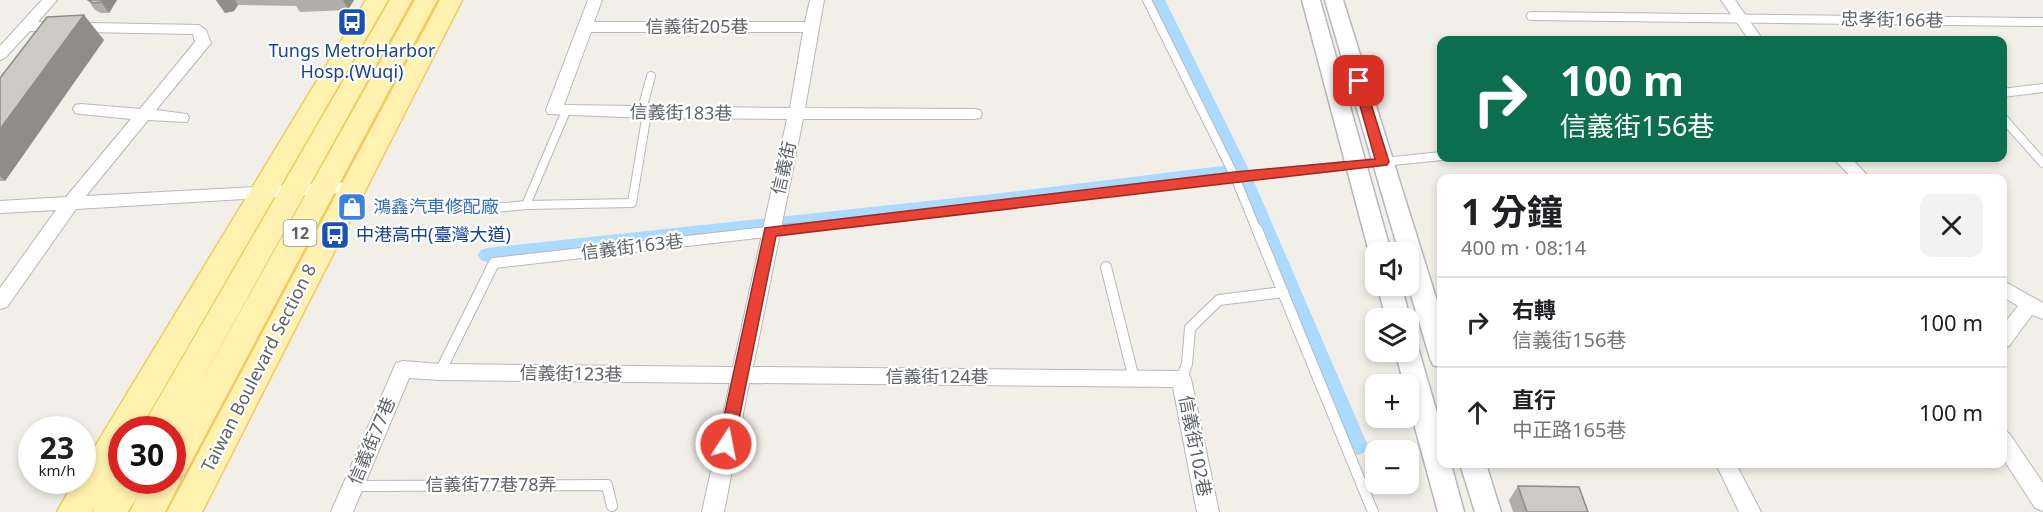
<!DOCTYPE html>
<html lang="zh-TW">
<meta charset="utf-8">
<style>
:root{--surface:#fff;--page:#f2f2f2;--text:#202124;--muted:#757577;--line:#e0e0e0}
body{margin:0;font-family:"Noto Sans","Noto Sans TC",sans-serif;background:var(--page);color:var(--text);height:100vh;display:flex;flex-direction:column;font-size:22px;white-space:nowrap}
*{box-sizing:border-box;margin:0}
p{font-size:20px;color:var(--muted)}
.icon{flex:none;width:33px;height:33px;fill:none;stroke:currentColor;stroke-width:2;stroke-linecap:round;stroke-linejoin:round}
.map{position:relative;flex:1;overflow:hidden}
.sheet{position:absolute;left:1437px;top:174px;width:570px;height:294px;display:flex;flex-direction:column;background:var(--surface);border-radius:12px;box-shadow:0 3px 9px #0003}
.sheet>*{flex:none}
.guide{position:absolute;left:1437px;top:36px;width:570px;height:126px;border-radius:12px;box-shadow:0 3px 9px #0003;background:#0b6e4f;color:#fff;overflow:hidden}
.controls{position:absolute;left:1365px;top:242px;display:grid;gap:12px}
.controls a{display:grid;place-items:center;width:54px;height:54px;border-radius:12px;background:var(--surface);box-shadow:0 3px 9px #0003;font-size:30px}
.speed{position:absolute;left:18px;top:416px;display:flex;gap:12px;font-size:30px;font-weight:700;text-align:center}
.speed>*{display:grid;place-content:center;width:78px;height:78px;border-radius:50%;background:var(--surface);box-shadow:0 3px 9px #0003;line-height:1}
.speed small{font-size:15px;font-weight:400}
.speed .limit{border:9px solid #d22;background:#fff;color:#111}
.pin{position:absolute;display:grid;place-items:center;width:51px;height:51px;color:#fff;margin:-26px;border-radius:12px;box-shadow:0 3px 9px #0006}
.me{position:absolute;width:66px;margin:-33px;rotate:11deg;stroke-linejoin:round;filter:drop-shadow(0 0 4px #0008)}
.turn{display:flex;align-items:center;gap:21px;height:126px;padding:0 24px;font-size:27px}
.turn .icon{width:78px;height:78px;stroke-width:2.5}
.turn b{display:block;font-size:42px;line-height:51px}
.round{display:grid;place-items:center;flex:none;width:63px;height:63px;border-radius:12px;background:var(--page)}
.head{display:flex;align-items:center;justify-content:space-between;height:102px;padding:0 24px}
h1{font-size:36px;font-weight:700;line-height:45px}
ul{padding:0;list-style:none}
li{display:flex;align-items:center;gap:18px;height:90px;padding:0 24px;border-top:2px solid var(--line)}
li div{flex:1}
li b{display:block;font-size:22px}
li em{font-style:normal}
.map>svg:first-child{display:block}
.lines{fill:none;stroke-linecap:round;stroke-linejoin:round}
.canal{fill:#aadaff;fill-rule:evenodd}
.service-far1-casing{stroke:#b5b8bc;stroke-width:10}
.service-casing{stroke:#b5b8bc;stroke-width:12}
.minor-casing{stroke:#b5b8bc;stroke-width:2}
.tertiary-casing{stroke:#b5b8bc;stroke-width:3}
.primary-casing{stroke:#f2c960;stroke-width:3}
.service-far1{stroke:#fff;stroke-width:8}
.service{stroke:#fff;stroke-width:10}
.minor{fill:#fff;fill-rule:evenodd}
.tertiary{fill:#fff;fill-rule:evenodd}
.primary{fill:#fff2af;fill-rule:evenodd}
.wall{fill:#afaea9}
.shaded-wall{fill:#8f8d8a}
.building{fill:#cccac5;stroke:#8f8d8a;stroke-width:1.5}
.route{fill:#ea4335;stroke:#982c22;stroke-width:1.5}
.labels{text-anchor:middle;stroke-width:4.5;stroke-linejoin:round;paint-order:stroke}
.shield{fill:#fff;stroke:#8f9295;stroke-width:1.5}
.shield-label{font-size:16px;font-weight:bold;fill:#5f6368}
.street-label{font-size:18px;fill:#5f6368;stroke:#fff}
.transit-label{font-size:18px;fill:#164399;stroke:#fff}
.shop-label{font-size:18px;fill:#366cbe;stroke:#fff;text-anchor:start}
</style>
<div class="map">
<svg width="2043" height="512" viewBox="0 0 2043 512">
<rect width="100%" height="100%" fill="#f1efe8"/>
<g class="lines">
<path class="canal" d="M1151 0H1165L1249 170 1368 446 1365 452 1358 455 1351 452 1348 446 1235 177 993 206 487 262 481 260 478 255 481 250 487 248 993 194 1230 165Z"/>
<g class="service-far1-casing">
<g id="service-far1">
<path d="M1147 0 1235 177 1257 231"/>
<path d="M1531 16 2043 22"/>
<path d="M2002 93 2043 88"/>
<path d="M641 113 651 76"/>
<path d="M2002 117 2043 163"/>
<path d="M526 205 566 111"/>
<path d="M484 209 526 205 632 203 647 113"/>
<path d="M779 231 1235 177 1442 156"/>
</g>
</g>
<g class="service-casing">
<g id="service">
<path d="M1257 229 1373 512"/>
<path d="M1106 267 1134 379"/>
<path d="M440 372 494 263 792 229"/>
<path d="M1181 379 1187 364 1190 328 1219 300 1283 292"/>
<path d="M353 486 607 485 612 506"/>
</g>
</g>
<g class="minor-casing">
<g id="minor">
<path d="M42 0H57L38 22 199 25 206 30 211 43 156 110 187 114 189 118 187 122 148 120 86 196 353 182 359 184 362 188 359 192 76 209 7 307 0 309V288L56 210 0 213V201L66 197 131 119 81 114 75 113 73 109 75 105 81 104 140 109 195 42 193 34 30 31 5 58 0 60V46Z"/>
<path d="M588 0H602L594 22H805L810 0H824L805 108 974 109 980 110 982 114 980 118 974 119H803L753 367 1181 371 1188 373 1191 379 1219 512H1197L1173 387 749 383 724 512H702L730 383 440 380 409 378 353 512H331L396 363 403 361 440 364 733 367 787 119 647 118 548 114 546 110ZM591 32H803L790 108 564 105Z"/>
<path d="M1721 0H1735L1763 40H1749Z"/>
<path d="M1833 158H1851L1870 178H1852Z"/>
<path d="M2002 280 2043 303V319L2032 315 2009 346 2002 349V326L2018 306 2002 296Z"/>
<path d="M2002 430 2009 433 2043 483V511L2035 508 2002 457Z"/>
<path d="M1716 464H1736L1761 512H1739Z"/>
</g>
</g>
<g class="tertiary-casing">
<g id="tertiary">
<path d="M1302 0H1320L1391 252H1376V259L1369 252Z"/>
<path d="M1325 0H1343L1442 317V368L1433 365 1430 358 1408 285V252H1399Z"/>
<path d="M1377 285H1401L1410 318 1408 320V318H1386Z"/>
<path d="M1408 342 1416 344 1419 351 1442 430V464H1451L1464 512H1438L1408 402V384H1404L1395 351H1408Z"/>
<path d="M1460 464H1486L1501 512H1475Z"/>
</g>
</g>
<g class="primary-casing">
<g id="primary">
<path d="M366 0H388L140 429H122V462L117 469 122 468V480H146L142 489 146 480H172V429H142L147 419 390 0H412L194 394 415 0H437L184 475 179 477 181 480 165 512H130L138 495 128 512H93L94 509 92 512H57L75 480H82V468Z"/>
<path d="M440 0H462L202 512H167Z"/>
</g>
</g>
<use href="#service-far1" class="service-far1"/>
<use href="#service" class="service"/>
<use href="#minor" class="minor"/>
<use href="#tertiary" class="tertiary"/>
<use href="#primary" class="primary"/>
</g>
<g class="wall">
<path d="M88 0H117L109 13H101L95 10Z"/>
<path d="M216 0H354L348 10 300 12 296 6 238 5 234 11 225 13Z"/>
<path d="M104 40 5 181H0V78Z"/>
<path d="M1518 486 1588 512H1513L1509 500Z"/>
</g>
<g class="shaded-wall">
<path d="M103 0H117L109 13 101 2Z"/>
<path d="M216 0H235L238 5 234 11 225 13Z"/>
<path d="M343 0H354L348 10Z"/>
<path d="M84 15 104 40 5 181 0 176V129Z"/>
</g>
<g class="building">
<path d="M88 0H103L101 2 93 3Z"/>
<path d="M84 15 0 129V78L47 17Z"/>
<path d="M1518 486 1579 487 1588 512H1527Z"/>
</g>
<path class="route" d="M1359 77 1364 81 1389 162 1387 165 776 236 734 444 732 449 726 451 721 449 718 444 765 228 1235 172 1375 159 1353 81Z"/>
<defs>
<g id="bus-square" transform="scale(1.5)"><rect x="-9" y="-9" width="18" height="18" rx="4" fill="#1a4fb4" stroke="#fff"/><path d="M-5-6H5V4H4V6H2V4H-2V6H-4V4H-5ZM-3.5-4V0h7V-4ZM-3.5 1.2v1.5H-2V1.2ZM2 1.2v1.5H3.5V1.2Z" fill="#fff"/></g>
<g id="shop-square" transform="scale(1.5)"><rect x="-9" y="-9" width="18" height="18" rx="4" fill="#3f7fe0" stroke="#fff"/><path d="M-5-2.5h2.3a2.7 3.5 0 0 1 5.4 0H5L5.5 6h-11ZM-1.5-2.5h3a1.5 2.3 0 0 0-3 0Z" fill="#fff"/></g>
</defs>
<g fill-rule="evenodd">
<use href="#bus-square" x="352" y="22"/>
<use href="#shop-square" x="352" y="207"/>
<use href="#bus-square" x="335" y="235"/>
</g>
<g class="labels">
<rect class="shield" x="283.5" y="220" width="33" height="26" rx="4.5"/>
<g class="shield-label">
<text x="300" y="239">12</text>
</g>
<g class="street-label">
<text transform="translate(1892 20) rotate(1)" y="6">忠孝街166巷</text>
<text x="697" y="33">信義街205巷</text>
<text transform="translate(681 113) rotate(1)" y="6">信義街183巷</text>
<text transform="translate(784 168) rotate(-77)" y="6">信義街</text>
<text transform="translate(632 247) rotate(-7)" y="6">信義街163巷</text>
<text transform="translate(259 368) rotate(-63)" y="6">Taiwan Boulevard Section 8</text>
<text transform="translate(571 374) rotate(1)" y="6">信義街123巷</text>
<text x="937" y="383">信義街124巷</text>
<text transform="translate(372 441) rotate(-67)" y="6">信義街77巷</text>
<text transform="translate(1195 446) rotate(79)" y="6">信義街102巷</text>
<text x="491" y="491">信義街77巷78弄</text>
</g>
<g class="transit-label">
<text x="352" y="57">Tungs MetroHarbor<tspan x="352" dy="21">Hosp.(Wuqi)</tspan></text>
<text x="356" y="241" text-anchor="start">中港高中(臺灣大道)</text>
</g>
<g class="shop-label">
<text x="373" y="213">鴻鑫汽車修配廠</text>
</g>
</g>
</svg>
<div class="controls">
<a><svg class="icon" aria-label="sound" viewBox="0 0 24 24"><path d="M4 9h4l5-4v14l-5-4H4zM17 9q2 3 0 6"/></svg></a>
<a><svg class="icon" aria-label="layers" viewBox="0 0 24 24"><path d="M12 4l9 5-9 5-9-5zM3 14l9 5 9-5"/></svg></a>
<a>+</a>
<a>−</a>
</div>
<div class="speed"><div>23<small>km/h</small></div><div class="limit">30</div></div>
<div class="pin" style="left:1359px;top:81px;background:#d93025"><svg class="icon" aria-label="arrive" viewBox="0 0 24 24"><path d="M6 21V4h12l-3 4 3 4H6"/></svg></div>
<svg class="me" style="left:726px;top:444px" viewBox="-20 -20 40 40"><circle r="17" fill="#ea4335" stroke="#fff" stroke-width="3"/><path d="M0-11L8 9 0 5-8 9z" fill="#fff"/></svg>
<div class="guide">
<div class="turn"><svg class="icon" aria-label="right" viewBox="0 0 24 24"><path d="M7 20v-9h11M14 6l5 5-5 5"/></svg><div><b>100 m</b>信義街156巷</div></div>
</div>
<section class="sheet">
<div class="head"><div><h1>1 分鐘</h1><p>400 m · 08:14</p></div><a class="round"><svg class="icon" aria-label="close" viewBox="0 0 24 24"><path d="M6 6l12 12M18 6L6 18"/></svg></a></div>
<ul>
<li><svg class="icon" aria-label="right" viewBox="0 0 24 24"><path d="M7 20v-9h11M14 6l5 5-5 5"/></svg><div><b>右轉</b><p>信義街156巷</p></div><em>100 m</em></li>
<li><svg class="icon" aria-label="ahead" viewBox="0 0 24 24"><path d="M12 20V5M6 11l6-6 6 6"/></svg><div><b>直行</b><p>中正路165巷</p></div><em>100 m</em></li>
</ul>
</section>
</div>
